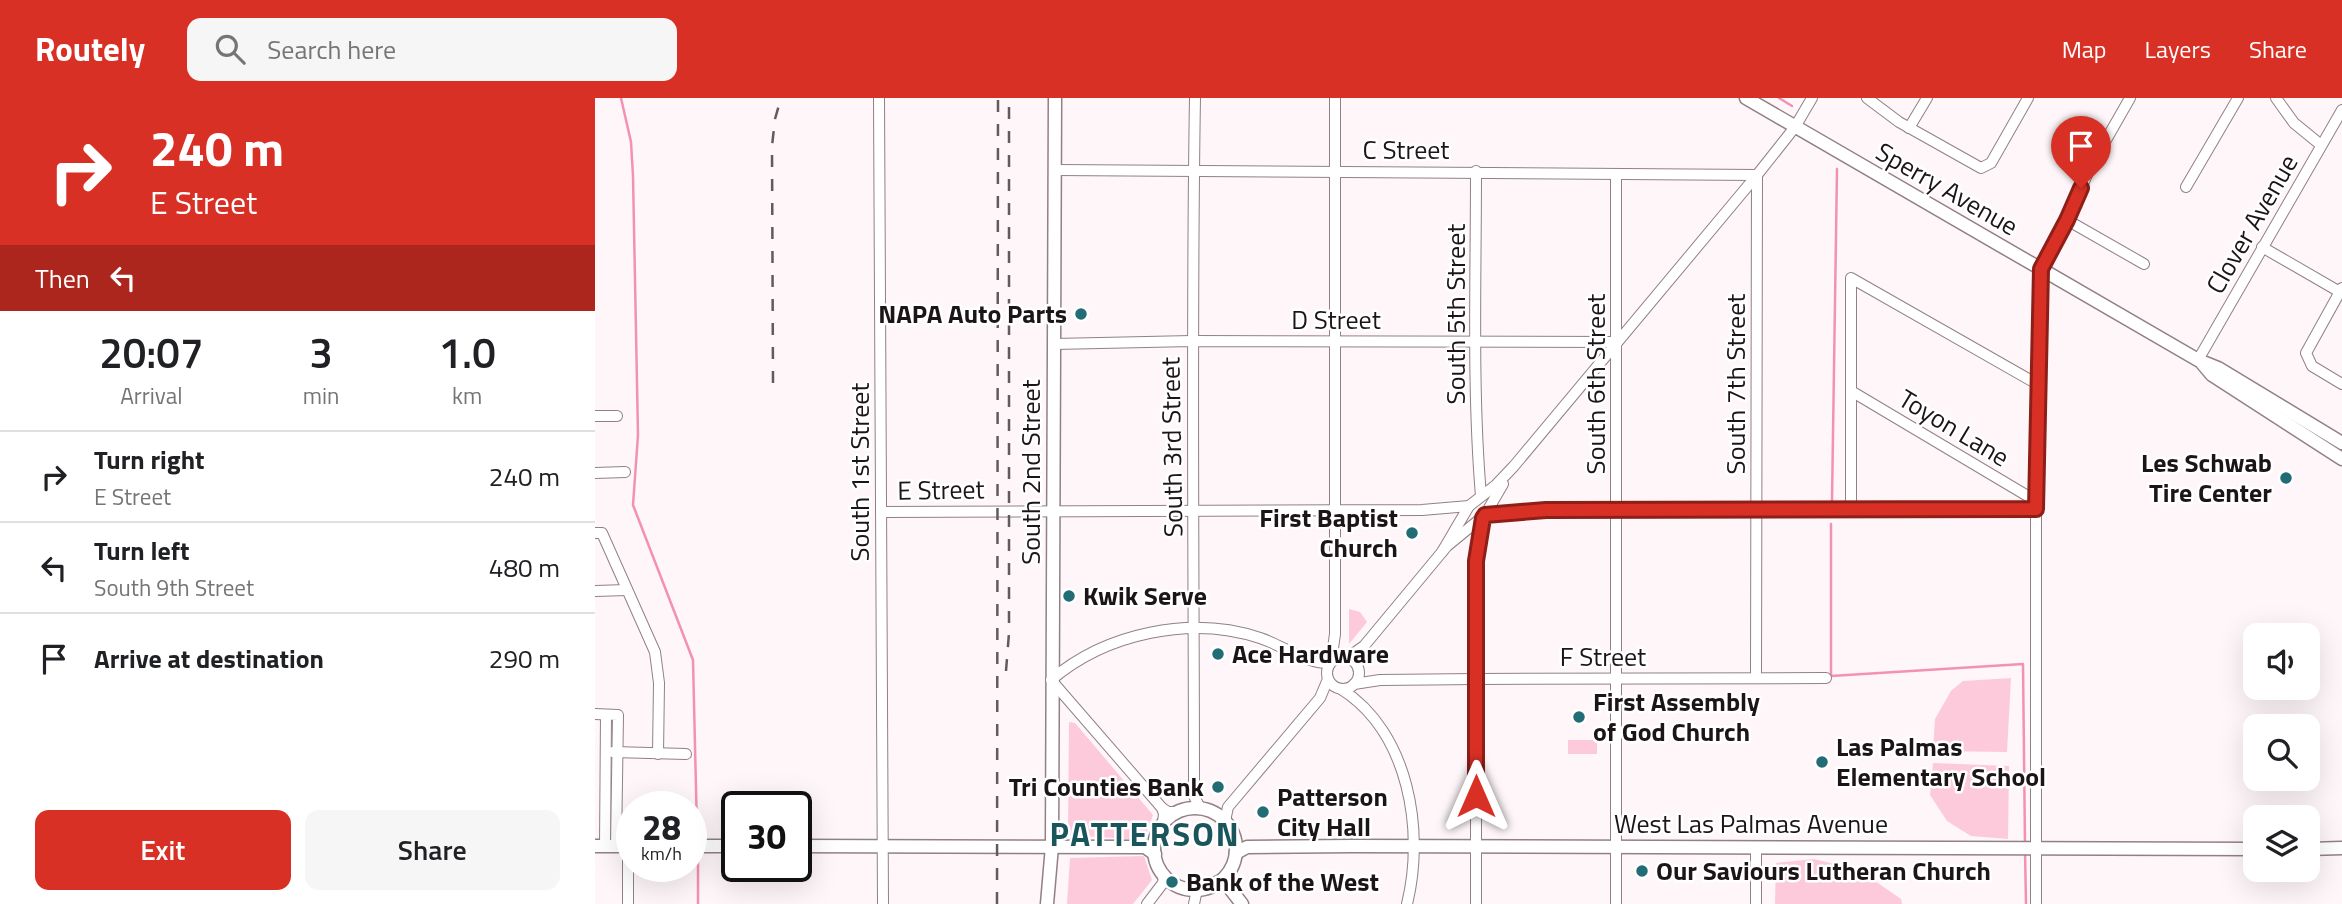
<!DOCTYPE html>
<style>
:root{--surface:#fff;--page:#f6f6f6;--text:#202124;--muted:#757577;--line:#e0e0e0;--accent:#d93025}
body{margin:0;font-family:"Titillium Web",sans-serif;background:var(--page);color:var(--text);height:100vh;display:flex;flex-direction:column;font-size:26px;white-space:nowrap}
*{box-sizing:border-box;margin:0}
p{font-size:23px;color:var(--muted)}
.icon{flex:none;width:38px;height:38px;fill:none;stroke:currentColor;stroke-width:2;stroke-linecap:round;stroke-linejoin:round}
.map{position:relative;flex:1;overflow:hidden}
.panel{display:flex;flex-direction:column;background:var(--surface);width:595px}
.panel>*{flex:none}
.banner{background:#d93025;color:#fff;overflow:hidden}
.tools{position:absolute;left:1648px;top:525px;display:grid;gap:14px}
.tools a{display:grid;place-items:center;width:77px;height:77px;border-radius:14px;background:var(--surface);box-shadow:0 7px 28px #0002;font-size:35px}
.speed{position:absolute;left:21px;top:693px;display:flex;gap:14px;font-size:35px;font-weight:700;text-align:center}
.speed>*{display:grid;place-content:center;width:91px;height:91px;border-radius:50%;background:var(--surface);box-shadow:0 7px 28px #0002;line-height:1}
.speed small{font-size:18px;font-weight:400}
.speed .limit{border:4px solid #111;border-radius:10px;background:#fff;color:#111}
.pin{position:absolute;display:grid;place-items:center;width:60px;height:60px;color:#fff;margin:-72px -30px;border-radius:50% 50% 50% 0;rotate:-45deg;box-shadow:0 0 7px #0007}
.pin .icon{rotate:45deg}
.me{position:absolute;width:77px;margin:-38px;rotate:0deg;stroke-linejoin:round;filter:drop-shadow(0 0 5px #0008)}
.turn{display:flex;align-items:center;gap:24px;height:147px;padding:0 35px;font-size:32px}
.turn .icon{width:91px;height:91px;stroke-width:2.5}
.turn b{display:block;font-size:49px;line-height:60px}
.then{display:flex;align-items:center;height:66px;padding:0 35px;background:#0003;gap:14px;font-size:26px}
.eta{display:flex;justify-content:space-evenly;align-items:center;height:119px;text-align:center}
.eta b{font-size:42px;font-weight:600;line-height:49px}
.cta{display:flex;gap:14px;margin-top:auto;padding:14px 35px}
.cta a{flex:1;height:80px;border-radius:14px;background:var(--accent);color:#fff;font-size:28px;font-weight:600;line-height:80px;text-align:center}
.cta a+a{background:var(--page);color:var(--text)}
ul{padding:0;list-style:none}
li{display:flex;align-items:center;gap:21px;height:91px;padding:0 35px;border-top:2px solid var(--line)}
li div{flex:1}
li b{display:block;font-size:26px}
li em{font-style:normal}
header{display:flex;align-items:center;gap:42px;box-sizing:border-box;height:98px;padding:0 35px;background:var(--accent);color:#fff}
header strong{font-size:33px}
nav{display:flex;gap:38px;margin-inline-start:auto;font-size:24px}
.search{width:490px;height:63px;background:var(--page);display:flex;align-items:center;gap:18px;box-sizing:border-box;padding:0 24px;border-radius:14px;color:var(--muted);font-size:26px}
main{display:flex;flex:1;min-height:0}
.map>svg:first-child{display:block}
.green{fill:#fccada}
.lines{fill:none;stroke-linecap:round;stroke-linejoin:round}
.stream{stroke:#f291b5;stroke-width:2.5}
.minor-casing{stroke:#918085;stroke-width:12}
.major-casing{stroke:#918085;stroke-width:15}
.minor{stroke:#fff;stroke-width:10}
.major{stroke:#fff;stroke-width:12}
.rail{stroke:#625b5d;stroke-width:2.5;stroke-dasharray:12 12;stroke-linecap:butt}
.route-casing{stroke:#8d1f18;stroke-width:18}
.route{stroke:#d93025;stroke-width:12}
.poi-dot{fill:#226c76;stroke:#fff;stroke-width:2.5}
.labels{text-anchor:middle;stroke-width:5;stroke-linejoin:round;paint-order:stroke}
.street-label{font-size:26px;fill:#1c1517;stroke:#fff}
.poi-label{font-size:26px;font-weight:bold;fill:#1c1517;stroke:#fff;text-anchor:start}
.district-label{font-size:33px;font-weight:bold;letter-spacing:2px;fill:#1a555c;stroke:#fff}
</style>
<header>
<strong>Routely</strong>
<div class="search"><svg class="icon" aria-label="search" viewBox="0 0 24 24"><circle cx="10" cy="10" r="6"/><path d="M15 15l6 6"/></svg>Search here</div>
<nav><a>Map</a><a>Layers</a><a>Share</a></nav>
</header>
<main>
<section class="panel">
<div class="banner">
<div class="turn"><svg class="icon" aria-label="right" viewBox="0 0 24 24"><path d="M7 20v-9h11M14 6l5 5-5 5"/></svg><div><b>240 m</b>E Street</div></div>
<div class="then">Then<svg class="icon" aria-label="left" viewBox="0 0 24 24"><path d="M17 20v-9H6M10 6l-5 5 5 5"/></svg></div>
</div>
<div class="eta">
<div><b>20:07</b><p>Arrival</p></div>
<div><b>3</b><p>min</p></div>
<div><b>1.0</b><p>km</p></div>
</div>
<ul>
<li><svg class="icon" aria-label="right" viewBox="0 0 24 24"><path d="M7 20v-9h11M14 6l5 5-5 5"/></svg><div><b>Turn right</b><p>E Street</p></div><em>240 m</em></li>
<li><svg class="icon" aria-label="left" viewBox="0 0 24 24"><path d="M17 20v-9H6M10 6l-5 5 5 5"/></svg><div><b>Turn left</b><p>South 9th Street</p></div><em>480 m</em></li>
<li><svg class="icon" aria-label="arrive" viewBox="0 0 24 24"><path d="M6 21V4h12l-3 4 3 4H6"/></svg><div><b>Arrive at destination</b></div><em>290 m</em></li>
</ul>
<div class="cta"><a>Exit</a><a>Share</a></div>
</section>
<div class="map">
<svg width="1747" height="806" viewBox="0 0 1747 806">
<rect width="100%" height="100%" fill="#fef6f9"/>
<g class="green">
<path d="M754 511 765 514 772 524 754 546Z"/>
<path d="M1416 580 1412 654 1338 653 1340 621 1356 593 1368 583Z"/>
<path d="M474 624 480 625 558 717 549 742 473 737Z"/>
<rect x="973" y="642" width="29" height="14"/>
<path d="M1338 665 1414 668 1413 741 1376 738 1352 723 1335 697Z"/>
<path d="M549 758 557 782 538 806H472L475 760Z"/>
<path d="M1219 761 1264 772 1306 801 1307 806H1180L1181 765Z"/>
</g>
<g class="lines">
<g class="stream">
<path d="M26 0 36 44 38 78 43 337 38 407 98 562 102 733"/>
<path d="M1184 0 1197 8"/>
<path d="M1237 403 1242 71"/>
<path d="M1236 426V578L1428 566 1430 747"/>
<path d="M1430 753 1431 806"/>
<path d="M103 806V763"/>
</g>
<g class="minor-casing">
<g id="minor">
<path d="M284 0 288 806"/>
<path d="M600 0C596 233 599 465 599 698L605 710"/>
<path d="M1272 0 1304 24 1386 70 1396 65 1433 0"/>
<path d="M1681 0 1699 25 1726 47"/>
<path d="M1314 30 1332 0"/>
<path d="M460 72 1162 77"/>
<path d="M881 73C881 181 877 291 886 398"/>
<path d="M1591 89 1643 0"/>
<path d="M1472 122 1549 166"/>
<path d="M1667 149 1745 194"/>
<path d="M1747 190 1711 255 1717 268 1747 286"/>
<path d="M459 246 597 243 1022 244"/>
<path d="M1603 262 1747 12"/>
<path d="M1256 293 1441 403"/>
<path d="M0 318H22"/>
<path d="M0 375 30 374"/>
<path d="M1256 411V180L1444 287"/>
<path d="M286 414 827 412 874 408"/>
<path d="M890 417 951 412 1441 411"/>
<path d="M0 435H7L60 554 64 585 63 656"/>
<path d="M847 454 874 408 901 387 919 368 1162 77 1200 29 1217 0"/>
<path d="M0 493 32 492"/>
<circle cx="748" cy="575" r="16"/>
<path d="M752 560 769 548 852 448 890 417 908 386"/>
<path d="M736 564 740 536V0"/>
<path d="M1161 580 1162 77"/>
<path d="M759 586 785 582 882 581 1231 580"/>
<path d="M746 591C814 634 830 733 812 806"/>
<path d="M0 616 23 617 21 748"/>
<path d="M18 654 91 656"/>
<path d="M567 710 573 714H581"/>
<path d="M630 723 633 709 725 600 733 581"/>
<path d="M568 724 569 716 567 710 456 582C511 535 596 517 665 540 687 547 711 566 735 565"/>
<path d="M10 748 11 617"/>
<path d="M33 748V806"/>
<path d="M1161 749V806"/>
<path d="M552 806 568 785 569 777"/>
<path d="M599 806 601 796 605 791"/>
<path d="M881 806V463L888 420"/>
<path d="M1021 806V76"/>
<path d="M1441 806V403L1446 171 1472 122 1495 70 1535 0"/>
</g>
</g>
<g class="major-casing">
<g id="major">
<path d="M1151 0 1603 262 1623 270 1747 345"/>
<path d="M1606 264 1617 277 1747 361"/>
<circle cx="600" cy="751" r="41"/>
<path d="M0 748H37"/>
<path d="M96 748H142"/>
<path d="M201 748 550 749 560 756"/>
<path d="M1713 751 1747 750"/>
<path d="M641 755 652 749 757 748 1661 751"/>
<path d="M623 784 633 788 647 806"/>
<path d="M452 806 457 748 460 0"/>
</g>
</g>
<use href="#minor" class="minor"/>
<use href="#major" class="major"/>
<g class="rail">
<path d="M178 285 177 48 180 21 186 0"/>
<path d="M411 573 414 535V0"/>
<path d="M402 806 403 0"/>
</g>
</g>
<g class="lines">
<g class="route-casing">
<path id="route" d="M881 698V463L888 420 890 417 951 412 1441 411 1446 171 1472 122 1486 90"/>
</g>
<use href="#route" class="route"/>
</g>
<g class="poi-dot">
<circle cx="486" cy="216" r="7"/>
<circle cx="1691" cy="380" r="7"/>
<circle cx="817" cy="435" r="7"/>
<circle cx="474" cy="498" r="7"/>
<circle cx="623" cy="556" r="7"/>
<circle cx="984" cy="619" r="7"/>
<circle cx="1227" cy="664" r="7"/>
<circle cx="623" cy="689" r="7"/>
<circle cx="668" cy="714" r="7"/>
<circle cx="1047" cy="773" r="7"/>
<circle cx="577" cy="784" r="7"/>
</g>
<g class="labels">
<g class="street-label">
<text x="811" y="61">C Street</text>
<text transform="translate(1352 91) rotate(30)" y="9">Sperry Avenue</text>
<text transform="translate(1657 126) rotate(-60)" y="9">Clover Avenue</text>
<text transform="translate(861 216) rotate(-90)" y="9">South 5th Street</text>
<text x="741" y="231">D Street</text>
<text transform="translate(1001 286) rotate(-90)" y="9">South 6th Street</text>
<text transform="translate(1141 286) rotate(-90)" y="9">South 7th Street</text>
<text transform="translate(1359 330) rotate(31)" y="9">Toyon Lane</text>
<text transform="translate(577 349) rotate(-91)" y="9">South 3rd Street</text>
<text transform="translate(265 374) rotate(-90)" y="9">South 1st Street</text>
<text transform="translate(436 374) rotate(-90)" y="9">South 2nd Street</text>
<text transform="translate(346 392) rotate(-1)" y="9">E Street</text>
<text x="1008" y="568">F Street</text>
<text x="1156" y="735">West Las Palmas Avenue</text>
</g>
<g class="poi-label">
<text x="472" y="225" text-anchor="end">NAPA Auto Parts</text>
<text x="1677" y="374" text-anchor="end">Les Schwab<tspan x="1677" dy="30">Tire Center</tspan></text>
<text x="803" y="429" text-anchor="end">First Baptist<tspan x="803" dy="30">Church</tspan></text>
<text x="488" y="507">Kwik Serve</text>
<text x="637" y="565">Ace Hardware</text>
<text x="998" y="613">First Assembly<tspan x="998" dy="30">of God Church</tspan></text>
<text x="1241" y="658">Las Palmas<tspan x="1241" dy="30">Elementary School</tspan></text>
<text x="609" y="698" text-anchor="end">Tri Counties Bank</text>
<text x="682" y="708">Patterson<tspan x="682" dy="30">City Hall</tspan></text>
<text x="1061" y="782">Our Saviours Lutheran Church</text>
<text x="591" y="793">Bank of the West</text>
</g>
<g class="district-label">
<text x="550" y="748">PATTERSON</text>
</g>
</g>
</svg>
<div class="tools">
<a><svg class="icon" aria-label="sound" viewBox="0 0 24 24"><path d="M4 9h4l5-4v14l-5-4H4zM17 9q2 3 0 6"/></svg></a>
<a><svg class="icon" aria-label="search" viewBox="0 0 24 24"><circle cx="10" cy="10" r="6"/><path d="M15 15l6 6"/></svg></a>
<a><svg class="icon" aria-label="layers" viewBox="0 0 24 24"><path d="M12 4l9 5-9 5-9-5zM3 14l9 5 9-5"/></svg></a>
</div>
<div class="speed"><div>28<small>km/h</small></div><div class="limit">30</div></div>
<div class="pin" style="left:1486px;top:90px;background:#d93025"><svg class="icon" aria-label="arrive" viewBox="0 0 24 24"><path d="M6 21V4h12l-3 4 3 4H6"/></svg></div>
<svg class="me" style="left:881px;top:698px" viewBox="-20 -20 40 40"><path d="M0-17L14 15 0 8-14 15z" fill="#d93025" stroke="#fff" stroke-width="4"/></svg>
</div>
</main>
